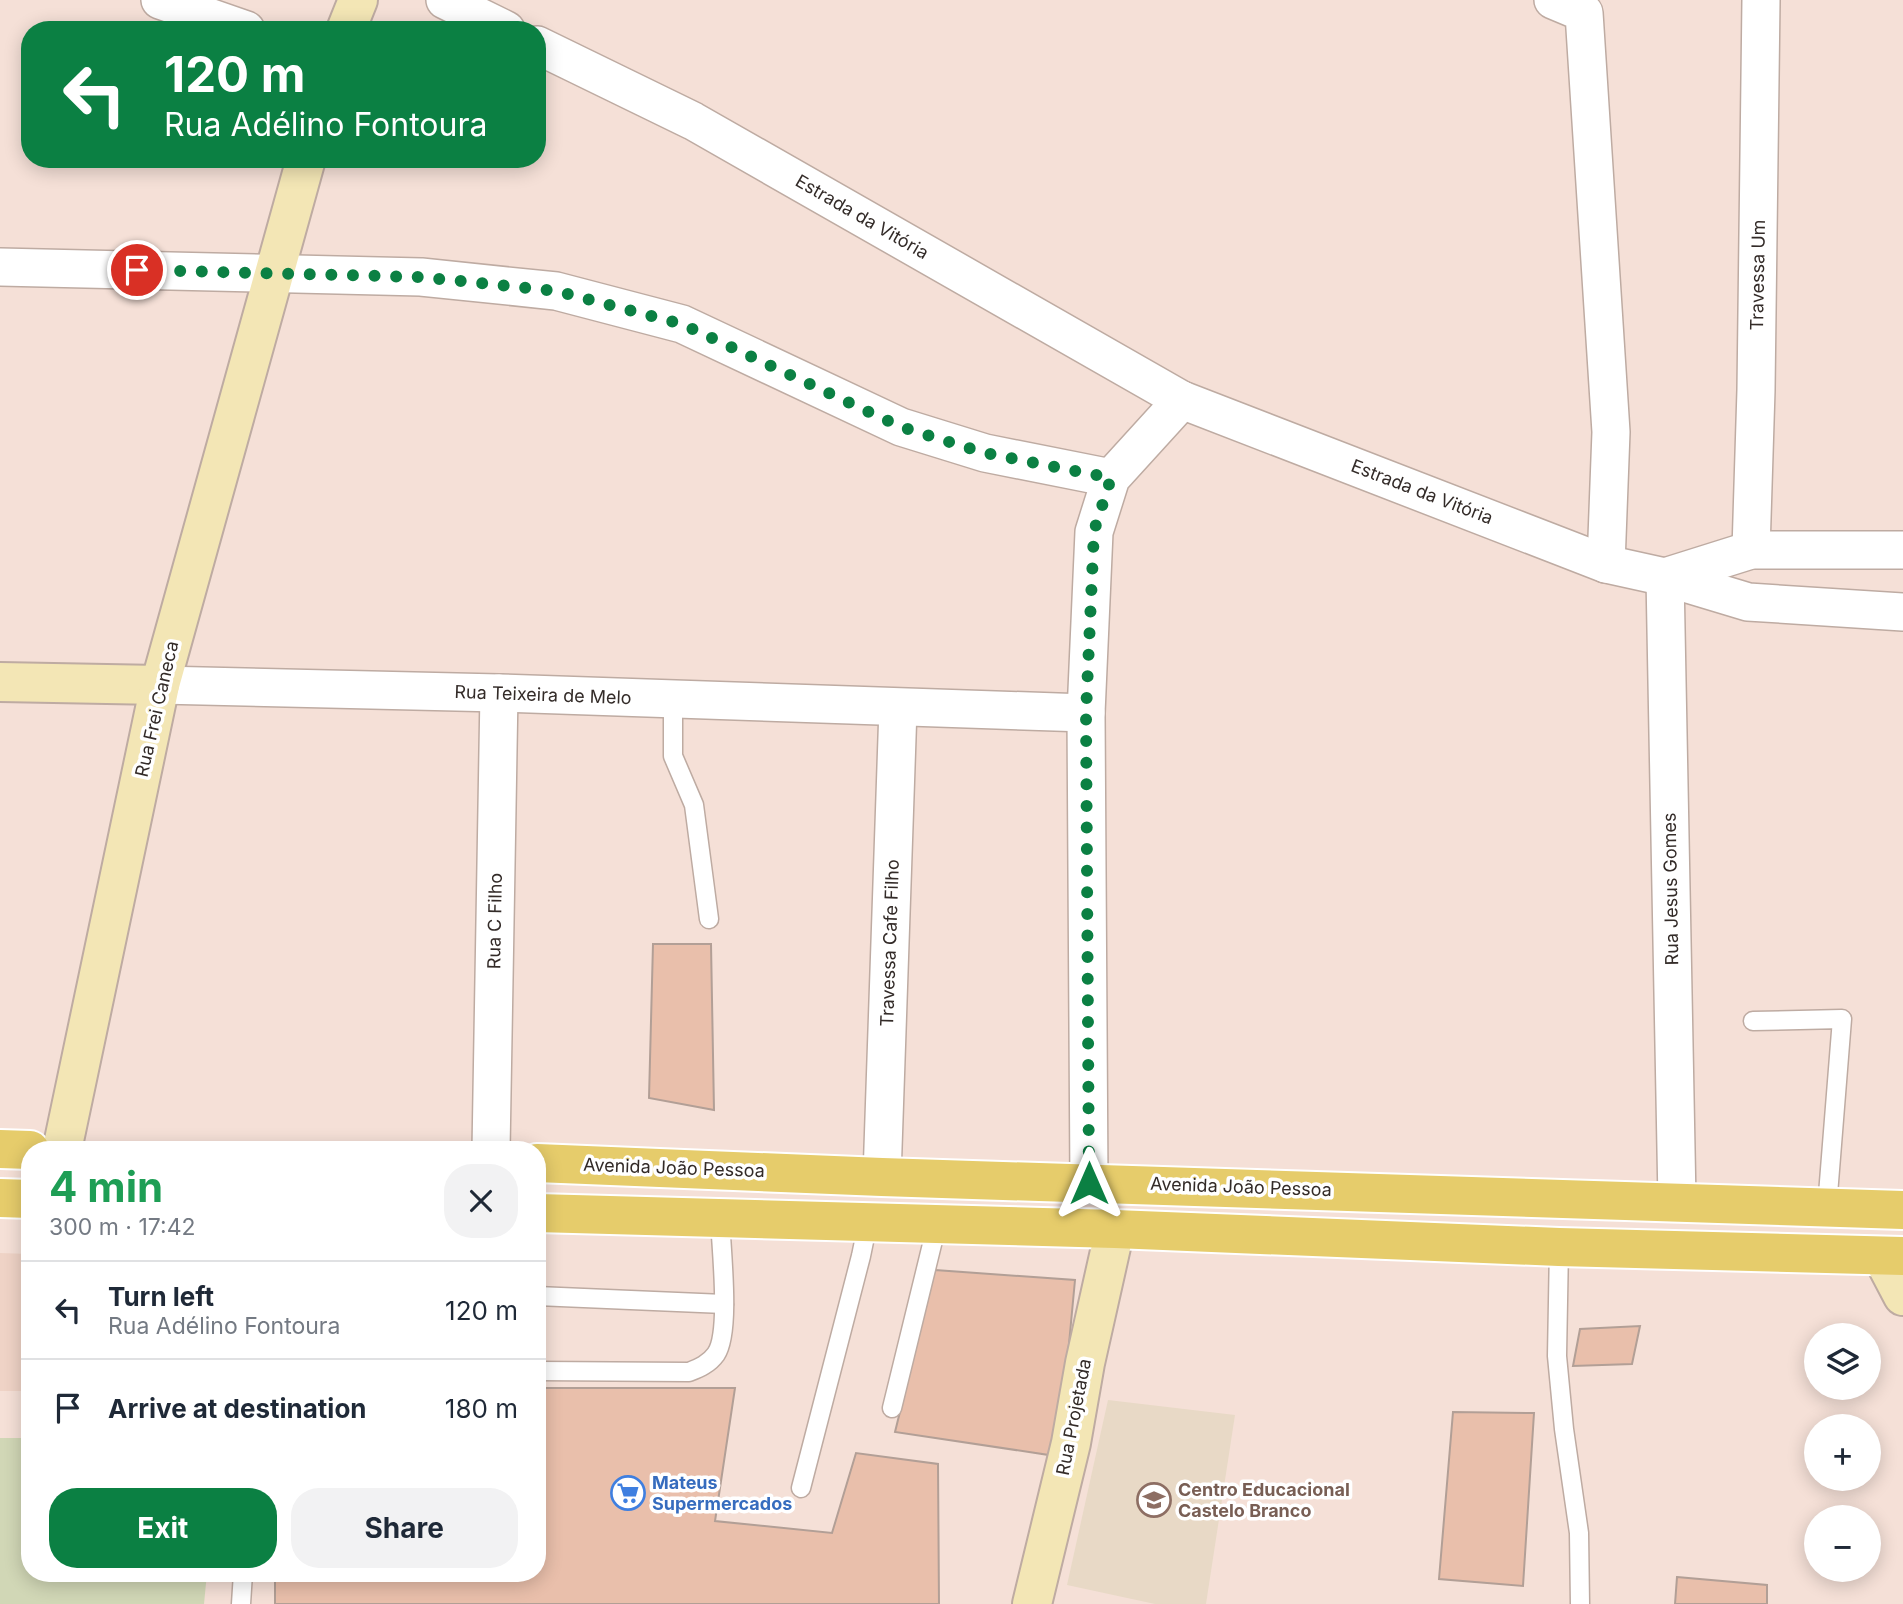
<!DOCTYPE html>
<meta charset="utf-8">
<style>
:root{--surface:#fff;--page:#f2f2f3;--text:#1f2937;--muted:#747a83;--line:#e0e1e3;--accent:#0b8043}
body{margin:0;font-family:Inter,sans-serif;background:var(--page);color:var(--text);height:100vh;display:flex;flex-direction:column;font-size:26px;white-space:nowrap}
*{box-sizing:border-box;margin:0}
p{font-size:23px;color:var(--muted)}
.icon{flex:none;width:38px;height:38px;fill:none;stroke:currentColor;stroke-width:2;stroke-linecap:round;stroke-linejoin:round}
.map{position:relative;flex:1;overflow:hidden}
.side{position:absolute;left:21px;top:1141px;width:525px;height:441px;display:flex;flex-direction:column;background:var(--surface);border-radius:28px;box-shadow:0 4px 18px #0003}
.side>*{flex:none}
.guide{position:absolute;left:21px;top:21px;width:525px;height:147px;border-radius:28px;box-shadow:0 4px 18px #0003;background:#0b8043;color:#fff;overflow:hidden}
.fabs{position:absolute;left:1804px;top:1323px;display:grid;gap:14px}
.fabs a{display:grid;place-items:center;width:77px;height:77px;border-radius:50%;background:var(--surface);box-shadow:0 4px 18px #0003;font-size:35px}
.pin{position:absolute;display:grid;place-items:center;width:60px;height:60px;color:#fff;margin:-30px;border:4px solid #fff;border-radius:50%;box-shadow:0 2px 7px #0007}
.me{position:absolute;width:77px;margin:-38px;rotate:0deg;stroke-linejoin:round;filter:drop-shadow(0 0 5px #0008)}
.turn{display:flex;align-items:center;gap:24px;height:147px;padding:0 28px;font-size:32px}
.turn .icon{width:91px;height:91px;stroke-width:2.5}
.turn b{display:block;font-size:49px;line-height:60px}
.round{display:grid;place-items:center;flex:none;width:74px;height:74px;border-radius:28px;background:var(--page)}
.headline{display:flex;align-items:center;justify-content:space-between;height:119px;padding:0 28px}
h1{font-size:42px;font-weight:700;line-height:52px;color:#1e9e55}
.cta{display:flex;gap:14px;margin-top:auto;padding:14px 28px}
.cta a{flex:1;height:80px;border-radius:28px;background:var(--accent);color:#fff;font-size:28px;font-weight:700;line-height:80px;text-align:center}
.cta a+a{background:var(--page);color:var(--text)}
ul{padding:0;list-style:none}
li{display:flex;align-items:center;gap:21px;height:98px;padding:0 28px;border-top:2px solid var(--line)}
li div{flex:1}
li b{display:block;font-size:26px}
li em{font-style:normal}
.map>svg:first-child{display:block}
.built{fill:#efd3c6}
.education{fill:#e8d9c6}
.green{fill:#d1d7b6}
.building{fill:#e9bfab;stroke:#b29f96;stroke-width:2}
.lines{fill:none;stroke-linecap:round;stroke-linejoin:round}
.lane-casing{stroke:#beaba2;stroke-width:21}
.street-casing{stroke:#beaba2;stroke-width:40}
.secondary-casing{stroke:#beaba2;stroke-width:42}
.primary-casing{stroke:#fff;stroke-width:42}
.lane{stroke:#fff;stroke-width:18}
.street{stroke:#fff;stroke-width:37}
.secondary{stroke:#f3e6b5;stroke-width:38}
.primary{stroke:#e6cc6b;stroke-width:38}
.route{stroke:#0b8043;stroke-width:12;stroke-dasharray:0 21.6}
.labels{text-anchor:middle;stroke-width:7;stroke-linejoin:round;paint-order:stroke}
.street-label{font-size:18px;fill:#332b28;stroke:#fff}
.shop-label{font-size:18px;font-weight:bold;fill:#366cbe;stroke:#fff;text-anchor:start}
.education-label{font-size:18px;font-weight:bold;fill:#785e54;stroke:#fff;text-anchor:start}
</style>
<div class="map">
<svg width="1903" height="1604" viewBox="0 0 1903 1604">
<rect width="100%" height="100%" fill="#f5e0d7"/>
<path class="built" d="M0 1253 30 1254V1391H0Z"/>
<path class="education" d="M1108 1400 1235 1415 1206 1604H1155L1067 1585Z"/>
<path class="green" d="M0 1438H30V1573H207L204 1604H0Z"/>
<g class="building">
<path d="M653 944H711L714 1110 649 1098Z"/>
<path d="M935 1270 1075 1280 1067 1365 1049 1455 895 1432Z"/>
<path d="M1640 1326 1632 1364 1573 1366 1580 1329Z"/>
<path d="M537 1388H735L715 1521 832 1533 856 1453 938 1464 939 1604H275V1573H537Z"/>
<path d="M1453 1412 1534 1413 1523 1586 1439 1579Z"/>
<path d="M1677 1577 1767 1585V1604H1675Z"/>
</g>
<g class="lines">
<g class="lane-casing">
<g id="lane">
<path d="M673 700V756L694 805 709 919"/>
<path d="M1753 1021 1842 1019 1827 1207"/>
<path d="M1559 1247 1557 1356 1564 1429 1579 1533 1580 1604"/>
<path d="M537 1296 724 1304"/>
<path d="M537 1371 689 1372C699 1368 709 1364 716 1354 731 1332 721 1248 720 1218"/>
<path d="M892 1408 937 1224"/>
<path d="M801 1488 861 1256 868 1222"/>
<path d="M241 1604 243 1573"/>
</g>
</g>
<g class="street-casing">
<g id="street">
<path d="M160 0 246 30"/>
<path d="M445 0 506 30"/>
<path d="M1553 0 1584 13 1611 432 1606 564"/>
<path d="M537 45 693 121 1182 400 1606 564 1665 577 1748 602 1903 612"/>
<path d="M0 267 421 277 556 291 682 324 901 427 985 453 1111 478"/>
<path d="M1751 550 1756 390 1761 0"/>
<path d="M1665 577 1677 1201"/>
<path d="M1665 577 1751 550H1903"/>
<path d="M160 685 499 693 1086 713"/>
<path d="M491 1150 499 693"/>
<path d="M882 1177 898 708"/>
<path d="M1089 1183 1086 713 1094 532 1111 478 1182 400"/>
</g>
</g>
<g class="secondary-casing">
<g id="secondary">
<path d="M346 30 358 0"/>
<path d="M0 682 160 685"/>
<path d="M62 1150 160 685 306 159"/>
<path d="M1882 1256 1903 1296"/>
<path d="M1032 1604 1071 1443 1085 1363 1115 1229"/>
</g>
</g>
<g class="primary-casing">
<g id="primary">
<path d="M0 1149 30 1150"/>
<path d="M537 1163 882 1177 1903 1210"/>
<path d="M0 1198 30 1199"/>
<path d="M537 1213 1115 1229 1559 1247 1903 1256"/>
</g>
</g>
<use href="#lane" class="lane"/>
<use href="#street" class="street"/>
<use href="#secondary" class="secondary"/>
<use href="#primary" class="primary"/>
</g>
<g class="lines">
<path class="route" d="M137 270 421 277 556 291 682 324 901 427 985 453 1111 478 1094 531 1086 713 1089 1183"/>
</g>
<defs>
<g id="supermarket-ring" transform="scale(1.75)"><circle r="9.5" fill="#fff" stroke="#3f7fe0" stroke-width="1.5"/><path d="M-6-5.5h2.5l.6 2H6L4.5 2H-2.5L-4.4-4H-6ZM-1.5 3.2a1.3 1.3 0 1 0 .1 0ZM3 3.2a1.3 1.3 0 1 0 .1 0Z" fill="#3f7fe0"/></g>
<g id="school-ring" transform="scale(1.75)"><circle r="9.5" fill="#fff" stroke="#8d6e63" stroke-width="1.5"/><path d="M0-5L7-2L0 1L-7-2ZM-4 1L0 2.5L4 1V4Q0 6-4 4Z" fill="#8d6e63"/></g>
</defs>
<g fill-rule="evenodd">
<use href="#supermarket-ring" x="628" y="1493"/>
<use href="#school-ring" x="1154" y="1500"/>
</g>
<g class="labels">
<g class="street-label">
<text transform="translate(862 217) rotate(30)" y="6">Estrada da Vitória</text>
<text transform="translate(1758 275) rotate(-89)" y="6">Travessa Um</text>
<text transform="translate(1422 492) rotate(21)" y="6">Estrada da Vitória</text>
<text transform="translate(543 695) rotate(2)" y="6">Rua Teixeira de Melo</text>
<text transform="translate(157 709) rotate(-77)" y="6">Rua Frei Caneca</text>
<text transform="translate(1671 889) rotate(-91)" y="6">Rua Jesus Gomes</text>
<text transform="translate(495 921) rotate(-89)" y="6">Rua C Filho</text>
<text transform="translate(890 943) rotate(-88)" y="6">Travessa Cafe Filho</text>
<text transform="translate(674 1168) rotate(2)" y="6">Avenida João Pessoa</text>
<text transform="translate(1241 1187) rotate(2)" y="6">Avenida João Pessoa</text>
<text transform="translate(1074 1417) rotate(-79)" y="6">Rua Projetada</text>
</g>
<g class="shop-label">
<text x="652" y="1489">Mateus<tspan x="652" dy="21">Supermercados</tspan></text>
</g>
<g class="education-label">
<text x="1178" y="1496">Centro Educacional<tspan x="1178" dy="21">Castelo Branco</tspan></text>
</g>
</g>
</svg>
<div class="fabs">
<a><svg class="icon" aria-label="layers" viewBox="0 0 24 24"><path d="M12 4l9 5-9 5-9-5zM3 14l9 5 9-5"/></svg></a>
<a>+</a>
<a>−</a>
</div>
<div class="pin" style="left:137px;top:270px;background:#d93025"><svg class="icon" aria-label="arrive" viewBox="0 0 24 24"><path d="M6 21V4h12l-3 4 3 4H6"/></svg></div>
<svg class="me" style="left:1089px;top:1183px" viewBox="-20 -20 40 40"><path d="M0-17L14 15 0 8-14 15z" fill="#0b8043" stroke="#fff" stroke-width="4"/></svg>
<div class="guide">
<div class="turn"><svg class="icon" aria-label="left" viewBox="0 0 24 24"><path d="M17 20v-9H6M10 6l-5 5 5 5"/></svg><div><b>120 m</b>Rua Adélino Fontoura</div></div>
</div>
<section class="side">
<div class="headline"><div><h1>4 min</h1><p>300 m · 17:42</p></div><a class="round"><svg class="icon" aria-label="close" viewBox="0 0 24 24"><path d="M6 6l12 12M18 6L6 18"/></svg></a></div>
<ul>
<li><svg class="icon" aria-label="left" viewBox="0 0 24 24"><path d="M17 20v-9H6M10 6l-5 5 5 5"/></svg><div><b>Turn left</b><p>Rua Adélino Fontoura</p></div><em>120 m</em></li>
<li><svg class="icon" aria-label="arrive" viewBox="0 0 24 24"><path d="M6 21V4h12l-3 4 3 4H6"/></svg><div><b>Arrive at destination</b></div><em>180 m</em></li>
</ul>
<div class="cta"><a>Exit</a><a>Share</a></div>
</section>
</div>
